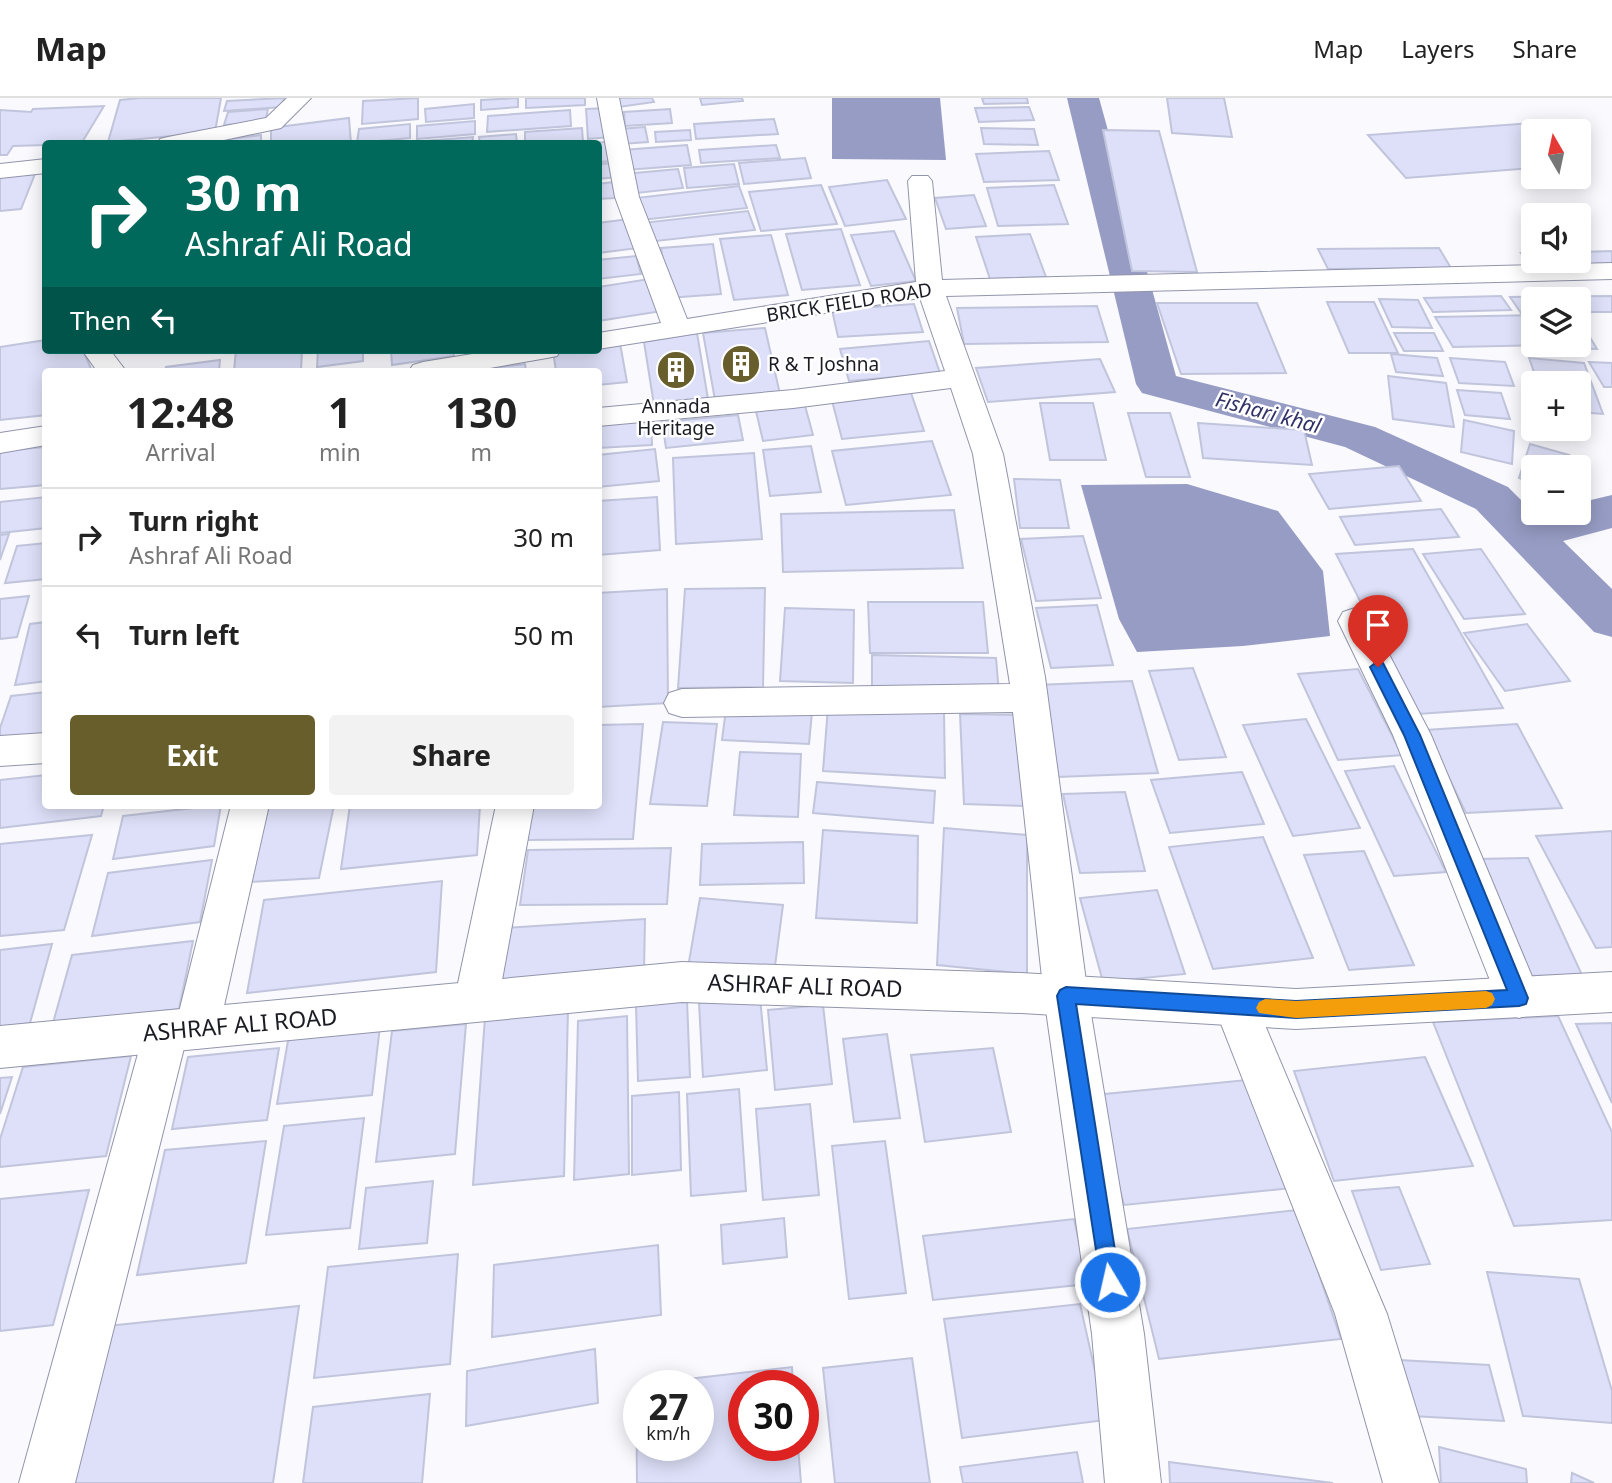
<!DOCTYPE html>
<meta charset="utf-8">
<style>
:root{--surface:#fff;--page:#f2f2f2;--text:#222;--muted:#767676;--line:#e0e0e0;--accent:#675e2b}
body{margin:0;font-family:"Noto Sans",sans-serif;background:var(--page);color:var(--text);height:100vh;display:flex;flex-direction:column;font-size:26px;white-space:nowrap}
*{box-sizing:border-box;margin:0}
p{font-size:23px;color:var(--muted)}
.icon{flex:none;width:38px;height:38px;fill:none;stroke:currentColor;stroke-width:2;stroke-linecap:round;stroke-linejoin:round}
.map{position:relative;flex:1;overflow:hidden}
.panel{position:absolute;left:42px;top:270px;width:560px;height:441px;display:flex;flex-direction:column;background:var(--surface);border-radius:7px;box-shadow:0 4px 18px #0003}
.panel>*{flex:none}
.hud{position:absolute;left:42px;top:42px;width:560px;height:214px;border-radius:7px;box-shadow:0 4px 18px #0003;background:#00695c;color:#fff;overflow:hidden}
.needle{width:46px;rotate:351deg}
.fabs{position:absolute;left:1521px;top:21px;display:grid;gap:14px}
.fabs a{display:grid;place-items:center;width:70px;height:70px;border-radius:7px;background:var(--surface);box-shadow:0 4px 18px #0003;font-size:35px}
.speed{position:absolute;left:623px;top:1272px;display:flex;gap:14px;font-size:35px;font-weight:700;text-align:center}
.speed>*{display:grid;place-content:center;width:91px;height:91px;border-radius:50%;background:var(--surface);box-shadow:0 4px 18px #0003;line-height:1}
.speed small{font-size:18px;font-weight:400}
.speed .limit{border:10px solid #d22;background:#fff;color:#111}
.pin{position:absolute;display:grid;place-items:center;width:60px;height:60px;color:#fff;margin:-72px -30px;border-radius:50% 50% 50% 0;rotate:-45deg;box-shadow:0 0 7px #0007}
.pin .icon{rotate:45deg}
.me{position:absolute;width:77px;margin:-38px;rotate:351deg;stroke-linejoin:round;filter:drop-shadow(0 0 5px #0008)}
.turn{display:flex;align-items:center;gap:24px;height:147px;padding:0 28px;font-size:32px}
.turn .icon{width:91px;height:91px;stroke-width:2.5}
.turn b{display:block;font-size:49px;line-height:60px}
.then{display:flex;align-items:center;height:66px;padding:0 28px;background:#0003;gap:14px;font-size:26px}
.eta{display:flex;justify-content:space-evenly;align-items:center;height:119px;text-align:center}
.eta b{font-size:42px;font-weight:700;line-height:49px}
.action{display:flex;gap:14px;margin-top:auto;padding:14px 28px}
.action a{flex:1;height:80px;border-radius:7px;background:var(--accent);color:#fff;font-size:28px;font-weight:700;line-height:80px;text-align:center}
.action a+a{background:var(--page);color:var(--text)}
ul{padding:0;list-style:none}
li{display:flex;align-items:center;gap:21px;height:98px;padding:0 28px;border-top:2px solid var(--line)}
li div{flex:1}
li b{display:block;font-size:26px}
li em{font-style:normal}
header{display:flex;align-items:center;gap:42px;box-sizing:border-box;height:98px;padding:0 35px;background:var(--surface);border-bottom:2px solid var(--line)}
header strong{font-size:33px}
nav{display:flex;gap:38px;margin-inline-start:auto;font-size:24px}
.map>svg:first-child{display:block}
.water{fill:#979cc4}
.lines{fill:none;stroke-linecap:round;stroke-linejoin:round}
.canal{fill:#979cc4;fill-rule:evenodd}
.building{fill:#dde0f8;stroke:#c1c5dc;stroke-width:2;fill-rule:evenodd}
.street-casing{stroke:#9295ab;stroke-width:2}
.secondary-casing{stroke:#9295ab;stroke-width:2}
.street{fill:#fff;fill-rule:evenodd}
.secondary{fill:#fff;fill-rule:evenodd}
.route{fill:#1a73e8;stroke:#114b97;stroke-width:2}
.slow{fill:#f59e0b}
.labels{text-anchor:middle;stroke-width:5;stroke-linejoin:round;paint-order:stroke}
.far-street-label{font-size:19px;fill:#1a1b23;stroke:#fff}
.far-poi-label{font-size:19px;fill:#1a1b23;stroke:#fff;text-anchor:start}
.far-water-label{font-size:21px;font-style:italic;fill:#313267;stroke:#fff}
.street-label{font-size:23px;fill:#1a1b23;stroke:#fff}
</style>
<header>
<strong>Map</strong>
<nav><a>Map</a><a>Layers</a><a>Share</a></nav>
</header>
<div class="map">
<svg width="1612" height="1385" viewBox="0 0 1612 1385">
<rect width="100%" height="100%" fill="#f9f9fe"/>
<g class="water">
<path d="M832 0H940L946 62 832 61Z"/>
<path d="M1187 386 1278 413 1323 473 1330 538 1243 548 1137 554 1119 521 1081 387Z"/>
</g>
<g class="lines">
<path class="canal" d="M1067 0H1099L1176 278 1375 329 1508 389 1537 418 1548 415H1578V405L1612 397V430L1563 443 1612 491V539L1594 534 1476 411 1345 349 1142 295 1136 286Z"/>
</g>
<g class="building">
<path d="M140 0H221L215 34 108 44 120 2Z"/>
<path d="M284 0 282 9 224 13 227 3Z"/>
<path d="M418 0V21L362 26 363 3Z"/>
<path d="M518 0V9L481 12V2Z"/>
<path d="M526 0H585V7L526 10Z"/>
<path d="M615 0H652L654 4 619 9Z"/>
<path d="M700 0H742L743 3 702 7Z"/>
<path d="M982 0H1027L1028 5 984 6Z"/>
<path d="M1167 0H1224L1232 39 1172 35Z"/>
<path d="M474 6V20L426 24 425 11Z"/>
<path d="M104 8 81 46 13 48 7 57H0V12L31 14 33 11Z"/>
<path d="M1029 9 1034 22 979 24 975 10Z"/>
<path d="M609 10 611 39 588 41 586 11Z"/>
<path d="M268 11 265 24 224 27 228 14Z"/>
<path d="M670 11 672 25 625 28 624 14Z"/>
<path d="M570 12 571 28 487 34 488 18Z"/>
<path d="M349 20 351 46H271V30Z"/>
<path d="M774 21 778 36 696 41 694 26Z"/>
<path d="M475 23V36L417 41V28Z"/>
<path d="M1533 25 1542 33H1533V70L1406 80 1368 37Z"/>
<path d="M410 26V40L357 45 359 31Z"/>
<path d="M645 29 648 44 621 46 619 31Z"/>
<path d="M582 30 583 44 525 46V34Z"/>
<path d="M981 30 1034 31 1038 47 984 46Z"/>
<path d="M690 32 691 42 656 44 655 34Z"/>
<path d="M1103 32 1159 33 1197 174 1132 173Z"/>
<path d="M516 36 517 46H480L479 39Z"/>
<path d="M261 37V46H189Z"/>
<path d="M473 39 472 46H385Z"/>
<path d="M614 43 617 63 598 64V46L594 45Z"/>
<path d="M687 47 691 67 626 72 623 52Z"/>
<path d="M776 47 780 60 701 65 699 52Z"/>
<path d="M1049 53 1059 82 984 84 976 56Z"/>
<path d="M805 60 811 80 744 86 739 65Z"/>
<path d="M617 65 618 79 598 81V66Z"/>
<path d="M734 66 739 86 687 90 684 70Z"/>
<path d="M678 71 683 90 627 96 624 76Z"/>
<path d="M35 76 21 111 0 113V79Z"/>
<path d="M887 82 906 121 845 128 829 89Z"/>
<path d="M613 84 615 100 598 101V86Z"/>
<path d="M821 87 837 126 761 133 749 94Z"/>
<path d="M1054 87 1068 126 998 128 987 90Z"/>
<path d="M739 88 747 110 642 122 636 100Z"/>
<path d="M974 97 986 128 946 131 935 100Z"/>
<path d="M748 113 755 132 647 144 642 125Z"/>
<path d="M629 121 638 150 598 155V125Z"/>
<path d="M841 131 860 187 802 192 786 136Z"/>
<path d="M894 133 916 183 871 188 851 137Z"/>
<path d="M1030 136 1046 179 990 181 976 139Z"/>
<path d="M771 137 788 197 734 202 720 141Z"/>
<path d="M713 146 721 196 668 200 661 150Z"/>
<path d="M1439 150 1451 170 1328 171 1318 151Z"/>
<path d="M1612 153V168L1533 170 1521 155H1533V163H1578V154Z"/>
<path d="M636 158 641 176 598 181V162Z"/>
<path d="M649 181 662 213 598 223V189Z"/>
<path d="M1501 198 1511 212 1433 214 1424 200Z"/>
<path d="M1612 198V214H1578V201H1533V215H1521L1510 199Z"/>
<path d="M1379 201 1418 202 1432 230 1392 229Z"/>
<path d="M1327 204H1374L1398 255H1349Z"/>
<path d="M1157 205H1257L1286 275 1181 276Z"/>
<path d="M914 206 923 234 838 239 832 212Z"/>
<path d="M1097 208 1108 244 964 246 957 210Z"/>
<path d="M1533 217V247H1555L1453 249 1435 219Z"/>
<path d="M1579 221 1597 251 1561 250 1559 247H1578Z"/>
<path d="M765 230 780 296 715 302 703 235Z"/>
<path d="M697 235 708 301 654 307 644 244Z"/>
<path d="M1394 235H1434L1443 253H1404Z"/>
<path d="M46 242V252H83L92 273H46V317L0 322V249Z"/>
<path d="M929 243 940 275 849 283 840 251Z"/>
<path d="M620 245 627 284 598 287V273H556L553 253 598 252V248Z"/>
<path d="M236 252H302L301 273H234Z"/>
<path d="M318 252H363V263L317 269Z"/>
<path d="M391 252H453L454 258 392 267Z"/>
<path d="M1391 256 1437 260 1443 278 1396 274Z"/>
<path d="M1450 260 1505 264 1514 288 1459 285Z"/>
<path d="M1529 260 1584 265 1603 316 1578 314V285H1538Z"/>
<path d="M1100 261 1115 294 988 304 976 270Z"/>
<path d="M220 262 219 273H165L166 269Z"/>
<path d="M1589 264 1612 265V289H1604Z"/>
<path d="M525 266 526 273H468Z"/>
<path d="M1388 278 1446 285 1454 329 1393 321Z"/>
<path d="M910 292 924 333 842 341 831 299Z"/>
<path d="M1457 292 1501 295 1510 321 1465 317Z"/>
<path d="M804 304 813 337 763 343 755 309Z"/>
<path d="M1040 305H1093L1106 362H1050Z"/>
<path d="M1128 315H1170L1190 379H1146Z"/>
<path d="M738 317 743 342 666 350 662 324Z"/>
<path d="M651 320 652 347 598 350V324Z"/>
<path d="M1464 322 1514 333 1512 366 1461 354Z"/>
<path d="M1198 325 1304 332 1312 367 1203 360Z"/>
<path d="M932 343 951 397 846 407 832 353Z"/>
<path d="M1530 346 1569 357 1566 369H1533V385L1519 380Z"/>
<path d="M811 348 821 394 770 398 763 352Z"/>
<path d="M46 349V387L0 391V353Z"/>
<path d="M655 351 659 383 598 389V357Z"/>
<path d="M754 355 762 441 676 446 673 360Z"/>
<path d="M1399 368 1421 403 1329 411 1309 376Z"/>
<path d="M1014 381 1060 382 1069 430H1020Z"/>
<path d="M46 399V430L0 435V404Z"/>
<path d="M657 399 660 452 598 457V403Z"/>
<path d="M1441 411 1459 439 1355 447 1340 419Z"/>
<path d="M954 412 963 470 783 474 781 416Z"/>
<path d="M9 436 0 462V437Z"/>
<path d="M1083 438 1101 500 1036 503 1021 441Z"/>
<path d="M46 445V481L5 485 17 448Z"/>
<path d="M1413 451 1503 610 1418 616 1336 456Z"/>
<path d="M1481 451 1525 516 1464 521 1423 456Z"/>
<path d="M765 490 763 589 678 590 685 491Z"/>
<path d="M667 491 668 605 598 609V495Z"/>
<path d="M29 498 17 539 0 541V501Z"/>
<path d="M868 504H983L988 555H870Z"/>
<path d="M1097 507 1113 567 1051 570 1036 510Z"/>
<path d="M785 510 854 512 853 585 780 583Z"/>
<path d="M46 524V583L15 587 30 526Z"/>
<path d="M1527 526 1570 583 1505 593 1464 535Z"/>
<path d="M872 557 996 560 999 596 872 592Z"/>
<path d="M1193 570 1226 659 1179 662 1149 573Z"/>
<path d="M1358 571 1402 657 1338 662 1298 576Z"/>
<path d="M1132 583 1158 675 1057 679 1037 587Z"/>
<path d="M46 594V636L0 641V630L11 598Z"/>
<path d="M828 609 944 615 945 680 823 673Z"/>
<path d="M726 611 812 614 809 646 722 642Z"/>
<path d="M960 616 1018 617 1026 708 964 706Z"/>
<path d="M1306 621 1360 730 1293 738 1243 627Z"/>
<path d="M663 624 717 626 707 708 650 706Z"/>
<path d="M643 626 633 741 527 742 532 707H598V627Z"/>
<path d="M1517 626 1562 710 1466 715 1426 632Z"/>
<path d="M740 654 801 656 798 719 734 717Z"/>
<path d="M1394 668 1446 774 1394 778 1345 673Z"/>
<path d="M1242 674 1264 726 1170 735 1151 682Z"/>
<path d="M46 677V707H104L101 718 0 730V682Z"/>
<path d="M817 684 935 693 933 725 813 715Z"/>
<path d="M1125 694 1145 773 1080 775 1063 696Z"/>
<path d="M221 707 214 748 113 761 123 718Z"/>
<path d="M269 707H334L319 780 249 784Z"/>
<path d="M350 707H480L477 757 341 771Z"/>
<path d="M944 730 1027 737V876L937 867Z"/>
<path d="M823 732 918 738 917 825 816 820Z"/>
<path d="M1612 733V849L1596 850 1536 738Z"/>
<path d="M92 737 64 832 0 838V746Z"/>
<path d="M1263 739 1313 860 1213 871 1169 749Z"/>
<path d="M803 744 804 785 700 787 702 746Z"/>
<path d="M671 750 667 806 520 807 528 752Z"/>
<path d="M1364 753 1414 867 1349 872 1304 757Z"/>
<path d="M1528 760 1582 877 1526 878 1476 761Z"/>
<path d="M212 762 200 824 92 838 108 775Z"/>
<path d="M442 783 436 874 247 895 264 802Z"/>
<path d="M1157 792 1185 876 1103 884 1080 800Z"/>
<path d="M700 800 783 807 773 883 687 875Z"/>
<path d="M645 821 644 874 500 884 504 830Z"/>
<path d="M193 843 179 911 53 925 72 857Z"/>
<path d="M52 846 30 925 0 929V852Z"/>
<path d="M760 900 767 972 703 979 699 905Z"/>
<path d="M687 902 690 979 638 983 636 907Z"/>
<path d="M823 907 832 986 775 992 768 912Z"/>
<path d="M568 911 564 1078 473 1087 485 919Z"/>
<path d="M627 918 629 1076 574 1082 578 923Z"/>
<path d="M1558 918 1612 1034V1122L1514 1128 1433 924Z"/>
<path d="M1612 925V1005L1576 926Z"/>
<path d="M466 926 455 1056 376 1064 392 933Z"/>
<path d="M380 928 372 997 277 1006 289 937Z"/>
<path d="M887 936 900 1020 854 1024 843 941Z"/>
<path d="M279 950 267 1022 172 1031 188 959Z"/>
<path d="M993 950 1011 1034 925 1044 911 957Z"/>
<path d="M131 958 106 1058 0 1069V1041L23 969Z"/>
<path d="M1425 959 1473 1068 1334 1083 1294 973Z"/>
<path d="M12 979 0 1016V980Z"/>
<path d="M1257 981 1293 1090 1124 1107 1095 997Z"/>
<path d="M739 991 746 1093 691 1098 687 996Z"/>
<path d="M679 994 681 1072 632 1077V998Z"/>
<path d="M810 1006 819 1097 763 1102 756 1011Z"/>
<path d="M364 1020 350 1130 266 1137 284 1028Z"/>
<path d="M266 1043 246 1165 137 1177 165 1052Z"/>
<path d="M885 1043 906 1195 849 1201 832 1048Z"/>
<path d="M433 1083 427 1145 359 1151 366 1090Z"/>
<path d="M1399 1089 1430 1166 1381 1172 1352 1093Z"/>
<path d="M89 1092 53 1227 0 1233V1101Z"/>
<path d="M1297 1112 1341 1241 1159 1261 1127 1131Z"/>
<path d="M784 1120 787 1159 723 1166 721 1127Z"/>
<path d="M1074 1121 1088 1186 933 1202 923 1138Z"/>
<path d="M658 1147 661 1217 492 1239 494 1167Z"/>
<path d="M458 1156 450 1266 314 1280 328 1169Z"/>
<path d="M1487 1174 1579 1181 1612 1293V1325L1523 1318Z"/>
<path d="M1080 1206 1106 1322 962 1340 944 1221Z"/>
<path d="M299 1208 273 1385H60L98 1229Z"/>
<path d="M595 1251 598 1305 466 1328 467 1273Z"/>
<path d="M912 1260 930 1385H835L823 1270Z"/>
<path d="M1399 1262 1489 1267 1504 1323 1411 1318Z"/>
<path d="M792 1269 793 1288H744V1348H798L801 1385H637L636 1287ZM639 1288H698V1348H639Z"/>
<path d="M430 1296 422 1385H303L313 1309Z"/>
<path d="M1439 1349 1526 1371 1527 1385H1441Z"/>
<path d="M1077 1354 1083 1385H963L960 1369Z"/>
<path d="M1169 1364 1333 1385H1170Z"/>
<path d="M1572 1375 1594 1385H1571Z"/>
</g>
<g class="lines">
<g class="street-casing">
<g id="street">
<path d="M287 0H311L281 30 205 46H157L160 41 168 39 266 20Z"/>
<path d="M597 0H619L639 99 687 221 916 184 908 83 912 78H928L932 83 942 182 1612 165V181L946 198 1003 356 1045 579 1088 898 1144 1236 1161 1385H1105L1092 1236 1044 898 1013 614 682 619 669 615 664 605 669 595 682 591 1010 586 973 356 951 290 793 310 598 328V310L793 292 945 273 920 200 598 251V235L661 225 615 99Z"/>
<path d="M46 61V75L0 80V66Z"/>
<path d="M82 252H110L126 273H97Z"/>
<path d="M497 252H561L557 258 547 260 473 273H409L413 267 423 264Z"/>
<path d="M46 328V347L0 355V335Z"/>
<path d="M1355 510 1367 514 1431 637 1541 900 1534 914 1519 920 1504 914 1497 900 1393 637 1338 523 1343 514Z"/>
<path d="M46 635V665L0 668V638Z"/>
<path d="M231 707H269L219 930 213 945 197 951 185 946 75 1385H19L144 934 150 919 166 913 178 918Z"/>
<path d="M496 707H534L498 904 491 918 476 924 461 918 454 904Z"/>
<path d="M1236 888 1251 894 1387 1216 1439 1385H1383L1335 1216 1214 908 1221 894Z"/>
</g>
</g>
<g class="secondary-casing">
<path id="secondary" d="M682 864 1021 875 1296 891 1612 874V914L1296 931 1021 915 682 904 0 970V928Z"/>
</g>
<use href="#street" class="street"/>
<use href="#secondary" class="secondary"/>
</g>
<path class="route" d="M1378 563 1383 565 1420 637 1528 900 1526 906 1519 908 1296 920 1076 906 1120 1184 1117 1191 1110 1194 1102 1191 1057 898 1060 892 1066 889 1296 903 1507 892 1404 637 1370 569Z"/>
<path class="slow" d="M1486 893 1492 895 1495 901 1492 907 1486 910 1296 920 1259 915 1256 910 1259 904 1265 901 1296 903Z"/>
<defs>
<g id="building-disc" transform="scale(2.0125)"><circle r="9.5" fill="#675e2b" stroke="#fff"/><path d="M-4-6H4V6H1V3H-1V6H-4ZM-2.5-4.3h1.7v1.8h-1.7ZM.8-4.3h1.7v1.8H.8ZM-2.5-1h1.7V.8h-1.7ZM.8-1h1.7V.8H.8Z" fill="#fff"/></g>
</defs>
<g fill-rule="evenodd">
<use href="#building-disc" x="741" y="266"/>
<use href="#building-disc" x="676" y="272"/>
</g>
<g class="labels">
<g class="far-street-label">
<text transform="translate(849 204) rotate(-9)" y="7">BRICK FIELD ROAD</text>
</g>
<g class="far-poi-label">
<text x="768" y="273">R &amp; T Joshna</text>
<text x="676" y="315" text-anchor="middle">Annada<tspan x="676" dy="22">Heritage</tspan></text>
</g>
<g class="far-water-label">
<text transform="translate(1268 315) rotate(15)" y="7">Fishari khal</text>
</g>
<g class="street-label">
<text transform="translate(805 888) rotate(2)" y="8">ASHRAF ALI ROAD</text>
<text transform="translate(240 927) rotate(-5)" y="8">ASHRAF ALI ROAD</text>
</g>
</g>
</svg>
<div class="fabs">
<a><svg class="needle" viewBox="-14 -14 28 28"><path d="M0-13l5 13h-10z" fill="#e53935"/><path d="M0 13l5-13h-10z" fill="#767676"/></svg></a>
<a><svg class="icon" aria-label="sound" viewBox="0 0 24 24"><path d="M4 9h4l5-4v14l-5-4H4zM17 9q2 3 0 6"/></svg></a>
<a><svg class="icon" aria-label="layers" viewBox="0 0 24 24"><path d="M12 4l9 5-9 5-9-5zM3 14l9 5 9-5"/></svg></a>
<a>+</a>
<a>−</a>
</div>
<div class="speed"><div>27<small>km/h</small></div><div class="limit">30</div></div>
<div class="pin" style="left:1378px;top:569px;background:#d93025"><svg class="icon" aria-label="arrive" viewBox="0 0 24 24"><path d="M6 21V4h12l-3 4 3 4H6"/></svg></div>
<svg class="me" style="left:1110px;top:1184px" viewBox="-20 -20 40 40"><circle r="17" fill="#1a73e8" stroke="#fff" stroke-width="3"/><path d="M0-11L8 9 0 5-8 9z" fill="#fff"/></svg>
<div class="hud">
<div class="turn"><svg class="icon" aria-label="right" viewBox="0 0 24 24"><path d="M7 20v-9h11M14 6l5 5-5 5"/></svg><div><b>30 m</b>Ashraf Ali Road</div></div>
<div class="then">Then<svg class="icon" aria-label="left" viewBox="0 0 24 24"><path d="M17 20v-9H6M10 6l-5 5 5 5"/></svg></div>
</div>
<section class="panel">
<div class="eta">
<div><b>12:48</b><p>Arrival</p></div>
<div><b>1</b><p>min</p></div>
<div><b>130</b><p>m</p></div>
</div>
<ul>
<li><svg class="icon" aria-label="right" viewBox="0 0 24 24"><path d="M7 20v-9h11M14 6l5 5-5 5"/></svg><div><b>Turn right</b><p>Ashraf Ali Road</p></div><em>30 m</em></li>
<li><svg class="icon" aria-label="left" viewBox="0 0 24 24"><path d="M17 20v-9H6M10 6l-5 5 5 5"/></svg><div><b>Turn left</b></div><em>50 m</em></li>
</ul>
<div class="action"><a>Exit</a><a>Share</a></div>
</section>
</div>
